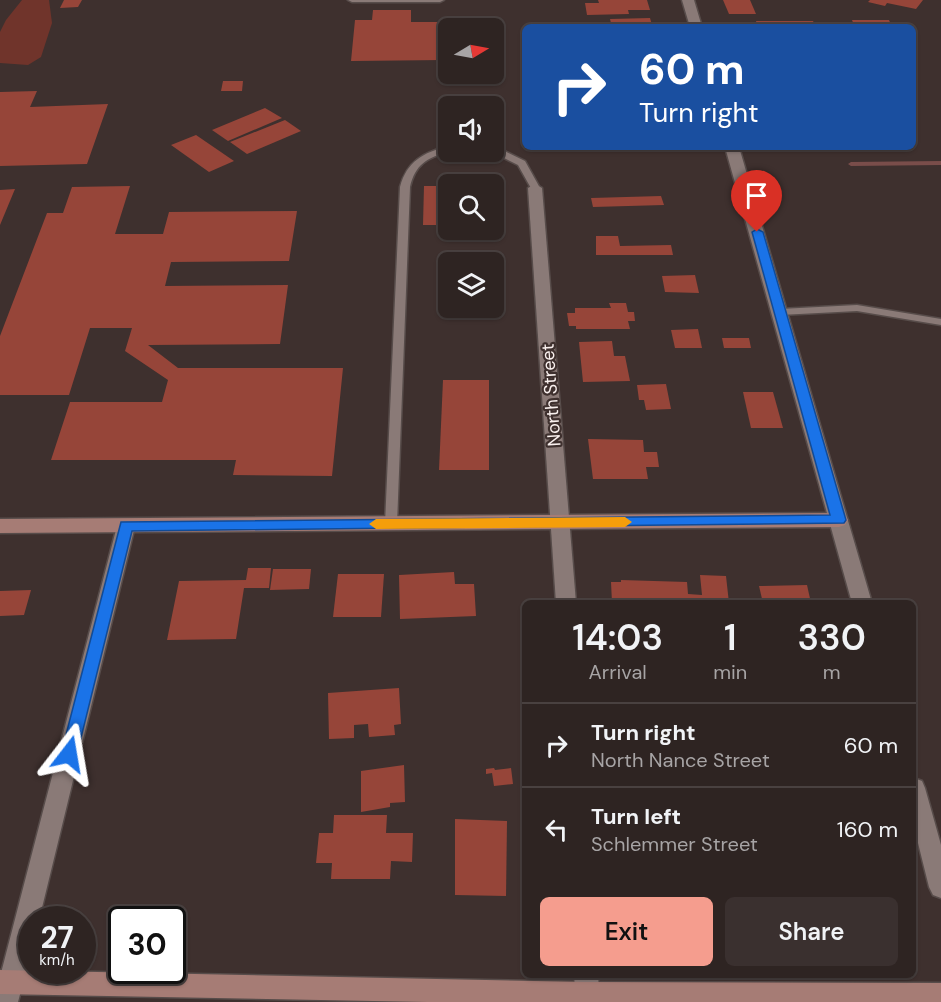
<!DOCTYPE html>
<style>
:root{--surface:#2e2422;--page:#3a302f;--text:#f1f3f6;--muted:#a7a4a5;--line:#494140;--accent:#f59d8e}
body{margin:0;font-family:"DM Sans",sans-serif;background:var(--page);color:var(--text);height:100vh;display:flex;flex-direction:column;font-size:22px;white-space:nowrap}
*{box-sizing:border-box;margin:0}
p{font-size:20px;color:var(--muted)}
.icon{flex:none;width:33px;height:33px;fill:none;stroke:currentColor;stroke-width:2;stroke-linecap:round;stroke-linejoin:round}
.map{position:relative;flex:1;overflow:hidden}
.panel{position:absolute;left:522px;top:600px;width:394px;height:378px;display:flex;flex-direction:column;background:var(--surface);border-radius:9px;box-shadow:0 2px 4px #0004,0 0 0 2px var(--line)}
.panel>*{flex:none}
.top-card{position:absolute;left:522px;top:24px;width:394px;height:126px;border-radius:9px;box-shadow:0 2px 4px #0004,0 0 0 2px var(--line);background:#1a4fa0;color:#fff;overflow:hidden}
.needle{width:39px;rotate:80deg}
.buttons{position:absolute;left:438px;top:18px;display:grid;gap:12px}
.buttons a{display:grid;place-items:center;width:66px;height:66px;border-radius:9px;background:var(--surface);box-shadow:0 2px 4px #0004,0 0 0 2px var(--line);font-size:30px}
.speed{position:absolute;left:18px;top:906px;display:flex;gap:12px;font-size:30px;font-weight:700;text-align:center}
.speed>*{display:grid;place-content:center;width:78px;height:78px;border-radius:50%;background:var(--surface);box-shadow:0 2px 4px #0004,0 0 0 2px var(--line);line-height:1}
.speed small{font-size:15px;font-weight:400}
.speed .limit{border:3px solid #111;border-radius:9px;background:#fff;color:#111}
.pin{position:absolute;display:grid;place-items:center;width:51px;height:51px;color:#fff;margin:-62px -26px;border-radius:50% 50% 50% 0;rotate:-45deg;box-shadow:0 0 6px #0007}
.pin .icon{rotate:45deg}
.me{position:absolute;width:66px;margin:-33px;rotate:14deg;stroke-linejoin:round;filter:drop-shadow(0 0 4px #0008)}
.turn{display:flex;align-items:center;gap:21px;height:126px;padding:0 18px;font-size:27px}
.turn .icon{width:78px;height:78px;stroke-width:2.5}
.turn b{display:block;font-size:42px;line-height:51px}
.eta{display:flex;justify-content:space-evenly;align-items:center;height:102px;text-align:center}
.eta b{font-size:36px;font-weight:600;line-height:42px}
.button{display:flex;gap:12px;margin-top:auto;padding:12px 18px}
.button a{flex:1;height:69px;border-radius:9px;background:var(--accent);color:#111;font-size:24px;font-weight:600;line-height:69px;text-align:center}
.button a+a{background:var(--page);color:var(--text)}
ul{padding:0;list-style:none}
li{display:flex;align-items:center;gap:18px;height:84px;padding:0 18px;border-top:2px solid var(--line)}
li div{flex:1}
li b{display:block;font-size:22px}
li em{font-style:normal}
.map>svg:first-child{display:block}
.green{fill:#70342b}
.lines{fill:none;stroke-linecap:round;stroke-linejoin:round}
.stream{fill:#794d4a;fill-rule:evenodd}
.building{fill:#964539}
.lane-casing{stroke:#574c4a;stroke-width:3}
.street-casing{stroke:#574c4a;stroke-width:3}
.secondary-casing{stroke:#574c4a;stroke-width:3}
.lane{fill:#8a7a77;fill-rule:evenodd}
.street{fill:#8a7a77;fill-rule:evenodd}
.secondary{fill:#a67c75;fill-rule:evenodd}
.route{fill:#1a73e8;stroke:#114b97;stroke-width:1.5}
.slow{fill:#f59e0b}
.labels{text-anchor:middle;stroke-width:4.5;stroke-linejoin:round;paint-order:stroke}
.street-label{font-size:18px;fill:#faf1ef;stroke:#3e302e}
</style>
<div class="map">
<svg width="941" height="1002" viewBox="0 0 941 1002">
<rect width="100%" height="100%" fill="#3e302e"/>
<path class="green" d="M22 0H49L52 23 41 57 28 65 0 63V32L6 20Z"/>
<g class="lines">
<path class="stream" d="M941 161V165L851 166 848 164 851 162Z"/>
</g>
<g class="building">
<path d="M64 0H82L78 7 60 8Z"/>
<path d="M598 0H647L650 10H628L629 14 587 15 585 3H599Z"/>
<path d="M723 0H750L756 14H729Z"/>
<path d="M870 0H923L916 9 887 3 885 6 868 2Z"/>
<path d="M373 10H411V22H443V60L351 61 355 20H372Z"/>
<path d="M650 18 652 25H644L645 27H612L610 19Z"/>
<path d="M852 20H889L892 27H860L854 25Z"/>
<path d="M756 21H813L816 27H758Z"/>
<path d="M223 81H243L242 91H221Z"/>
<path d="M37 91 30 107 108 104 87 164 0 166V92Z"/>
<path d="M265 108 282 118 228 141 212 130Z"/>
<path d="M285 120 301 131 247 154 230 142Z"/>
<path d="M196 135 234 161 209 172 171 145Z"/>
<path d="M130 186 115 234H163L169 212 297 211 289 261 171 262 165 286 288 285 280 344 148 345 178 368H343L332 476 233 475 236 460H51L70 402H162L168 380 125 351 132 328H90L69 395H0V336L47 213H63L72 187Z"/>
<path d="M424 186H448V225H423Z"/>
<path d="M15 189 0 225V190Z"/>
<path d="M661 196 664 205 593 207 591 198Z"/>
<path d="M596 236H618L620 246 671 245 673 255H596Z"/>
<path d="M695 275 699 293 665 292 662 276Z"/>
<path d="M609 303H626L628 312H634L635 321H628L630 329H576V326H569L567 313H575V308H611Z"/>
<path d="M698 329 702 348H675L671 330Z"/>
<path d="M722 338H749L751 348H724Z"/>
<path d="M612 341 614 356H625L630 381 583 382 579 342Z"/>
<path d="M443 380H489V470H439Z"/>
<path d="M666 384 671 409 646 410 644 400H639L637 385Z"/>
<path d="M743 392H773L783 428H751Z"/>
<path d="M588 439 643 440 644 452H657L659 467H646L648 479H593Z"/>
<path d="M248 568H271L269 588H244L236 639 167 640 179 581 246 580Z"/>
<path d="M273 569H311L309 589 270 590Z"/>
<path d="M454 572 455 584H474L476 616 400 619 399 575Z"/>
<path d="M338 574H384L381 617H333Z"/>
<path d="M700 575 726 576 729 603H612L611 582H621V580L687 582 688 594 702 595Z"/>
<path d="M807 585 811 603H763L759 586Z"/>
<path d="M31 590 24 615 0 616V591Z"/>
<path d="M399 688 401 724 394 725 395 735 369 737 368 724 354 725V738L329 739 328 693Z"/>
<path d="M404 765 405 802 390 803V807L361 812V771Z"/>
<path d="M494 768 495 770 511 768 513 784 494 786 492 773 486 774V769Z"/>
<path d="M334 815H387L386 833H413L412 862 391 861 390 879H331L332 863H316L319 833H333Z"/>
<path d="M455 819 507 821 506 896 455 895Z"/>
</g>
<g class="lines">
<g class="lane-casing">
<g id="lane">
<path d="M348 0H444L440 2H352Z"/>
<path d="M448 146 449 152C427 157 415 165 410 187L397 524 391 528 385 524 400 187C407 161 423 153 448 146Z"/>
<path d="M494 146 525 161 540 188 538 190H532L518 165 492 152Z"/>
<path d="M857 305 941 319V325L857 311 780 315 775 312 780 309Z"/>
</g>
</g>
<g class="street-casing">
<g id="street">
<path d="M682 0H694L702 27H690Z"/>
<path d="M725 147H739L872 603H852Z"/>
<path d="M535 184 542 188 576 603H556L528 188Z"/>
<path d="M126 519 132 521 135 526 39 920H32V949L18 1002H0V977L117 526 120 521Z"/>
<path d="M914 778 922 781 925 788 941 845V898L933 895 929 887 914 827Z"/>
<path d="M574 975H598L600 1002H576Z"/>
</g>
</g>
<g class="secondary-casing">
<g id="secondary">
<path d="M839 513 845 515 848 520 845 525 839 527 0 533V519Z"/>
<path d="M0 970 587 982 941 983V1002H427L0 994Z"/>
</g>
</g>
<use href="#lane" class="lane"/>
<use href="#street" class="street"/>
<use href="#secondary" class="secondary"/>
</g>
<path class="route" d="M757 229 763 232 846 520 844 523 132 531 77 754 74 759 69 761 63 759 61 754 121 522 830 515 752 232Z"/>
<path class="slow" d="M625 517 632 522 625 527 376 529 369 524 376 519Z"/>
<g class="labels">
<g class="street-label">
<text transform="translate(551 395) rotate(-94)" y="6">North Street</text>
</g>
</g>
</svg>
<div class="buttons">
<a><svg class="needle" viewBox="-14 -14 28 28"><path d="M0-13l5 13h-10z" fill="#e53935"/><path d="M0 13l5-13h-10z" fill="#a7a4a5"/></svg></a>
<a><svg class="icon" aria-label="sound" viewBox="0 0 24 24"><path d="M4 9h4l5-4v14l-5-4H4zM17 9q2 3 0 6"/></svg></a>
<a><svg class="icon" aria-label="search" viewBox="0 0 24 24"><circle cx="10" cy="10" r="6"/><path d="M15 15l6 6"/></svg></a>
<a><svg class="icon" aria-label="layers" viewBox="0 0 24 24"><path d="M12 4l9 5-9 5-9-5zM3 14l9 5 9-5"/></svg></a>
</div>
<div class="speed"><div>27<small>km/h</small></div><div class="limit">30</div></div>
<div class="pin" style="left:757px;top:232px;background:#d93025"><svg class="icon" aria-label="arrive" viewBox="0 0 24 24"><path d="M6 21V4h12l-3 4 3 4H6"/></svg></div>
<svg class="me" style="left:69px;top:754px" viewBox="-20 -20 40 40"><path d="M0-17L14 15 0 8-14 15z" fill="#1a73e8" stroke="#fff" stroke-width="4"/></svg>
<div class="top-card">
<div class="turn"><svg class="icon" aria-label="right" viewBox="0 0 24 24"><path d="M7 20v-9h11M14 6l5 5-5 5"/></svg><div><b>60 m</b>Turn right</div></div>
</div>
<section class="panel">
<div class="eta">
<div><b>14:03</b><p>Arrival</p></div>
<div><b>1</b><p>min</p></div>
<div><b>330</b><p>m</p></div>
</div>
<ul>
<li><svg class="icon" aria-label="right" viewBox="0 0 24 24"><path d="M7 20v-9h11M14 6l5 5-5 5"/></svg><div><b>Turn right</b><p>North Nance Street</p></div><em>60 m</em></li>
<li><svg class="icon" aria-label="left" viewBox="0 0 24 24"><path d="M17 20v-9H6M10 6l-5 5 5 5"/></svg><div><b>Turn left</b><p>Schlemmer Street</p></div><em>160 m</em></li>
</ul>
<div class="button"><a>Exit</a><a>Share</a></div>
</section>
</div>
